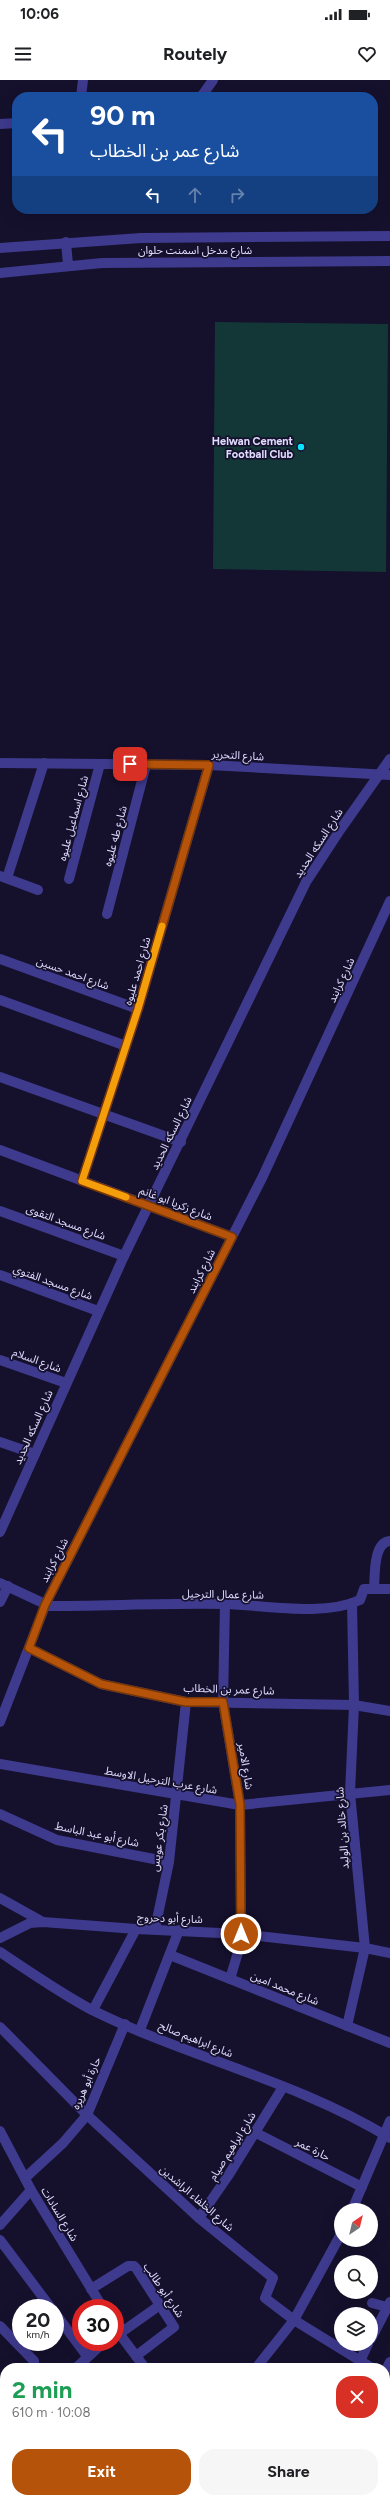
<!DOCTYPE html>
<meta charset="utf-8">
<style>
:root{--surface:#fff;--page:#f6f6f6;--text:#202124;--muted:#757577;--accent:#b45309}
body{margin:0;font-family:Figtree,"Noto Sans Arabic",sans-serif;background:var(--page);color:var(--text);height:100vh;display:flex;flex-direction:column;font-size:15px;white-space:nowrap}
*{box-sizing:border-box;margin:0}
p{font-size:13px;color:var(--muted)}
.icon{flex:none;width:22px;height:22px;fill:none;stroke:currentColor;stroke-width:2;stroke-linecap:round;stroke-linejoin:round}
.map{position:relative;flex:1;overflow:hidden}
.details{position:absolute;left:0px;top:2283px;width:390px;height:140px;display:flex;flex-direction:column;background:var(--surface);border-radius:16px 16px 0 0;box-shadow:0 4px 16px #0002}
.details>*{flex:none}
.hud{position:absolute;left:12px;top:12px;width:366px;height:122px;border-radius:16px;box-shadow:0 4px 16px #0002;background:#1a4fa0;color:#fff;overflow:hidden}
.needle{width:26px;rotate:35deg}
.fabs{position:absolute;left:334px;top:2123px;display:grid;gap:8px}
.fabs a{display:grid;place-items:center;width:44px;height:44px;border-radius:50%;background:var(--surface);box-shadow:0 4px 16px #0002;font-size:20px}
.speed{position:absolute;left:12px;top:2219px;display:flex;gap:8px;font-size:20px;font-weight:700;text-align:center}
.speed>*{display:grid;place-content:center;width:52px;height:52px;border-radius:50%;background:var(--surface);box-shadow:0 4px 16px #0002;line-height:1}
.speed small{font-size:10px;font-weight:400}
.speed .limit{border:6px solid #d22;background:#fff;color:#111}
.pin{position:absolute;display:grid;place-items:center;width:34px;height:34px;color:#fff;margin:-17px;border-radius:8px;box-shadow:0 2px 6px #0006}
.me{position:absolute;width:44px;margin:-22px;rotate:0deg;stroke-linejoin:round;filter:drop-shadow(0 0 3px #0008)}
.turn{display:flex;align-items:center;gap:14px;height:84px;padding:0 12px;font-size:18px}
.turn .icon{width:52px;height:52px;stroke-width:2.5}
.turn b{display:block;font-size:28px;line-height:34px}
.lanes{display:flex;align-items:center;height:38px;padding:0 12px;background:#0003;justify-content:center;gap:20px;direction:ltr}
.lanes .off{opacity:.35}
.round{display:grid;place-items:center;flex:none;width:42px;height:42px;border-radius:16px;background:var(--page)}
.overview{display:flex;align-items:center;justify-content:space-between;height:68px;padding:0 12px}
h1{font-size:24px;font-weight:700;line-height:30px;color:#1e9e55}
.primary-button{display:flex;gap:8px;margin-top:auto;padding:8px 12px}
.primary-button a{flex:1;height:46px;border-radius:16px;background:var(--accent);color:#fff;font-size:16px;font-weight:700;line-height:46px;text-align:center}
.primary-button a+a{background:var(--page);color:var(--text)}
.status{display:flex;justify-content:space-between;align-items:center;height:28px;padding:0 20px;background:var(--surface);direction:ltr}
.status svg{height:11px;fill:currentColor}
header{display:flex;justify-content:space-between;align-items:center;height:52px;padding:0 12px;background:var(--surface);font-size:18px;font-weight:700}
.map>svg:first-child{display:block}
.green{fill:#133736}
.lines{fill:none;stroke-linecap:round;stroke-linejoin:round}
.minor{stroke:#3e3a8d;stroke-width:10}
.route-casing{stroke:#753606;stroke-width:10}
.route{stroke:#b45309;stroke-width:7}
.slow{stroke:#f59e0b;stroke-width:7}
.poi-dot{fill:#08e3ff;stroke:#15102c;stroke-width:1.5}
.labels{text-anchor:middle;stroke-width:3.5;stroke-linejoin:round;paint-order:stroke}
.street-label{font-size:11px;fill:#e0dcff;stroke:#15102c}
.poi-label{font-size:11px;font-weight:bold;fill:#e0dcff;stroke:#15102c;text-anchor:end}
</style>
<div class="status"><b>10:06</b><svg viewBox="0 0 49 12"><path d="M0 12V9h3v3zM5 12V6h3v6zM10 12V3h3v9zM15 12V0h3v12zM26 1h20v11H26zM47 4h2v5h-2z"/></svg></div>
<header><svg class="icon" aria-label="menu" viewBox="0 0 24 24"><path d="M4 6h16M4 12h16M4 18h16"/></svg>Routely<svg class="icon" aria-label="heart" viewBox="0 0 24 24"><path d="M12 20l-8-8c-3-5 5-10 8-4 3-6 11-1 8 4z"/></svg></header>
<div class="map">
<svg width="390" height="2423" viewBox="0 0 390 2423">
<rect width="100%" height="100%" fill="#15102c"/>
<g class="green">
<path d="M215 242 388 244 386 492 213 489Z"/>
<path d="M174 2418H239L246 2423H172Z"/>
</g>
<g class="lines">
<g class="minor">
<path d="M81 17 83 0"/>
<path d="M201 17 213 0"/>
<path d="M0 44 17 43"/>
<path d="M66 162 68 185"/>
<path d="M0 168 141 158 390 156"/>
<path d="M0 193 102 183 390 181"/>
<path d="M0 683 209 685 390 695"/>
<path d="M0 796 38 810"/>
<path d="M7 798 44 683"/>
<path d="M69 799 100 684"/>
<path d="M107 834 146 685"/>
<path d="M0 879 138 929"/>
<path d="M0 920 126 966"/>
<path d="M0 997 181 1062"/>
<path d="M0 1070 232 1157"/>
<path d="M82 1101 138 929 209 685"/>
<path d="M0 1131 124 1176"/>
<path d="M0 1195 98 1231"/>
<path d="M0 1280 66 1303"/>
<path d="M0 1362 35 1374"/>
<path d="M0 1452 124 1176 306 802 340 750 390 679"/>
<path d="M0 1503 43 1523 45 1526 0 1642"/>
<path d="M374 1509C375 1496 373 1462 390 1461"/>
<path d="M0 1522 8 1506"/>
<path d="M225 1524 223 1622 240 1725 241 1854 239 1869 230 1899"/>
<path d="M45 1525 263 1096 390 821"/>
<path d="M45 1526C105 1526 165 1523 225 1524 265 1525 323 1537 360 1520L364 1509H390"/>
<path d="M29 1568 101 1604 186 1622 354 1625 390 1631"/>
<path d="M0 1684 240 1725 390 1710"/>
<path d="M0 1734 57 1760 169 1782"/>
<path d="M0 1818 43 1842"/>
<path d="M155 1849 169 1782 186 1622"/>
<path d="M0 1858 30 1843 43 1842 136 1849 241 1854 365 1868 390 1873"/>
<path d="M0 1872C30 1892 60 1913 92 1930 189 1978 297 2001 390 2058"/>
<path d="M170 1875 390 1963"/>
<path d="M93 1930 136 1849"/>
<path d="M347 1946 365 1868 350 1713 354 1625 352 1523"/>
<path d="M0 1947 87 2035 199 2138 273 2198 265 2218 294 2240 372 2288"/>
<path d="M140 1950 179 1850"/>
<path d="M0 2051 31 2110 103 2228"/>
<path d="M254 2052 362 2107"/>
<path d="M25 2098 63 2063 87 2035 125 1944"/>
<path d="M352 2130 390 2041"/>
<path d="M199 2138 228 2096 283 2007"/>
<path d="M0 2145 31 2110"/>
<path d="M0 2160 51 2228"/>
<path d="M91 2209 128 2186H134L136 2188 174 2247 136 2276"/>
<path d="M372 2223 387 2227"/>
<path d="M55 2233 87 2276"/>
<path d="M0 2246 34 2281V2288"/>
<path d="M115 2248 145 2288"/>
<path d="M119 2254 160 2225"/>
<path d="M371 2259 390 2222"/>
<path d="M360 2281 368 2264"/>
<path d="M76 2288 104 2262"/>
<path d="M256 2288 294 2240 341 2154"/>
<path d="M385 2292 390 2282"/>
<path d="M0 2337 5 2341"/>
<path d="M385 2367 390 2363"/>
<path d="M0 2402 5 2407"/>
<path d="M18 2418 26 2423"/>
<path d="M115 2418 120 2423"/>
<path d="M252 2418 257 2423"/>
<path d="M160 2423 162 2418"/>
<path d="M325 2423 330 2418"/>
</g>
</g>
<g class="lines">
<g class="route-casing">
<path id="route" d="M130 684 209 685 138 929 82 1101 232 1157 45 1525 29 1568 101 1604 186 1622H223L240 1724 241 1854"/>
</g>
<use href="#route" class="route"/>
<path class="slow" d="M126 1117 82 1101 138 929 162 846"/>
</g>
<circle class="poi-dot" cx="301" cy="367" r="4"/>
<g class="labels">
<g class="street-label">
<text x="195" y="174">شارع مدخل اسمنت حلوان</text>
<text transform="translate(238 675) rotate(3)" y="4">شارع التحرير</text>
<text transform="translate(73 738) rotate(-75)" y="4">شارع اسماعيل عليوه</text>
<text transform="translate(115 756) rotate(-75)" y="4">شارع طه عليوه</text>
<text transform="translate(318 763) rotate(-57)" y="4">شارع السكه الحديد</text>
<text transform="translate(137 891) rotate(-74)" y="4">شارع احمد عليوه</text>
<text transform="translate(73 893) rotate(20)" y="4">شارع احمد حسين</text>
<text transform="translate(341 900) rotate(-65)" y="4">شارع كرابند</text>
<text transform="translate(171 1053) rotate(-64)" y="4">شارع السكه الحديد</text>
<text transform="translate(176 1123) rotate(21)" y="4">شارع زكريا ابو غانم</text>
<text transform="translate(66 1142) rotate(20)" y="4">شارع مسجد التقوى</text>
<text transform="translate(201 1191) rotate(-63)" y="4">شارع كرابند</text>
<text transform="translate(53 1202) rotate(20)" y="4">شارع مسجد الفتوي</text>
<text transform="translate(37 1280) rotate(20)" y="4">شارع السلام</text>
<text transform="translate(33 1347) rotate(-66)" y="4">شارع السكه الحديد</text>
<text transform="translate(54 1480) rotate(-63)" y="4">شارع كرابند</text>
<text transform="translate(223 1514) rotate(1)" y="4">شارع عمال الترحيل</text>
<text transform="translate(229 1609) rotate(2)" y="4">شارع عمر بن الخطاب</text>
<text transform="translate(246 1686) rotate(81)" y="4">شارع الامير</text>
<text transform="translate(161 1700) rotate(10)" y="4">شارع عرب الترحيل الاوسط</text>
<text transform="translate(342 1748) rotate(-94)" y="4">شارع خالد بن الوليد</text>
<text transform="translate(97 1754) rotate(12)" y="4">شارع أبو عبد الباسط</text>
<text transform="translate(159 1758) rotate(-82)" y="4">شارع بكر عويس</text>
<text transform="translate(170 1838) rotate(2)" y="4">شارع أبو دحروج</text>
<text transform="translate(285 1908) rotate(22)" y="4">شارع محمد امين</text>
<text transform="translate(196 1959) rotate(22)" y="4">شارع ابراهيم صالح</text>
<text transform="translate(86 2003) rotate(-66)" y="4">حارة أبو هريره</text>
<text transform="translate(232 2066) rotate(-58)" y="4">شارع ابراهيم صيام</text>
<text transform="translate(313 2069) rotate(27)" y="4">حارة عمر</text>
<text transform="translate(197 2118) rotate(41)" y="4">شارع الخلفاء الراشدين</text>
<text transform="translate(60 2134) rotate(59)" y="4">شارع السادات</text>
<text transform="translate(164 2210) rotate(56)" y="4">شارع أبو طالب</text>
</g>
<g class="poi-label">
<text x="293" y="365">Helwan Cement<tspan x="293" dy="13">Football Club</tspan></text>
</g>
</g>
</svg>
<div class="fabs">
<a><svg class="needle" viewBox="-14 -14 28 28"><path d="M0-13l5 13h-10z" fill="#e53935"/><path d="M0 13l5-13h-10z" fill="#757577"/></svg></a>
<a><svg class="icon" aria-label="search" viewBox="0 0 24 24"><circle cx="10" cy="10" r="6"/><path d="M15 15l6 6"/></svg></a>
<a><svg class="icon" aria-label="layers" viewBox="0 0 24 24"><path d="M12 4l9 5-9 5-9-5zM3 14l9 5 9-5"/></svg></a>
</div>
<div class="speed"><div>20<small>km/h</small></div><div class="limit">30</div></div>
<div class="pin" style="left:130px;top:684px;background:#d93025"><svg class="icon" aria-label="arrive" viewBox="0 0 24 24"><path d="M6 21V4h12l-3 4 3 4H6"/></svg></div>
<svg class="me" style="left:241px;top:1854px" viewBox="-20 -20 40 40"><circle r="17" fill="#b45309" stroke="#fff" stroke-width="3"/><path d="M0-11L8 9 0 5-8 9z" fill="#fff"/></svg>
<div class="hud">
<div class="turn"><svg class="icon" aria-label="left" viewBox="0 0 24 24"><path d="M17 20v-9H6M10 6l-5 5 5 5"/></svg><div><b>90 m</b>شارع عمر بن الخطاب</div></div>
<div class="lanes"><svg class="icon" aria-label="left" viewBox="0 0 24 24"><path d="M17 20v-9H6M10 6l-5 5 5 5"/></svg><svg class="icon off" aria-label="ahead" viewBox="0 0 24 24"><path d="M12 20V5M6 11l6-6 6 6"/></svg><svg class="icon off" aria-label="right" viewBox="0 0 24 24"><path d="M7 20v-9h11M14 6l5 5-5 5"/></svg></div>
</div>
<section class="details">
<div class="overview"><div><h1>2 min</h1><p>610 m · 10:08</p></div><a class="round" style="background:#d93025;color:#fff"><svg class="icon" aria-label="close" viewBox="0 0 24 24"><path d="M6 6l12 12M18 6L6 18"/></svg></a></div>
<div class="primary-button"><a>Exit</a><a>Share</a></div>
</section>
</div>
